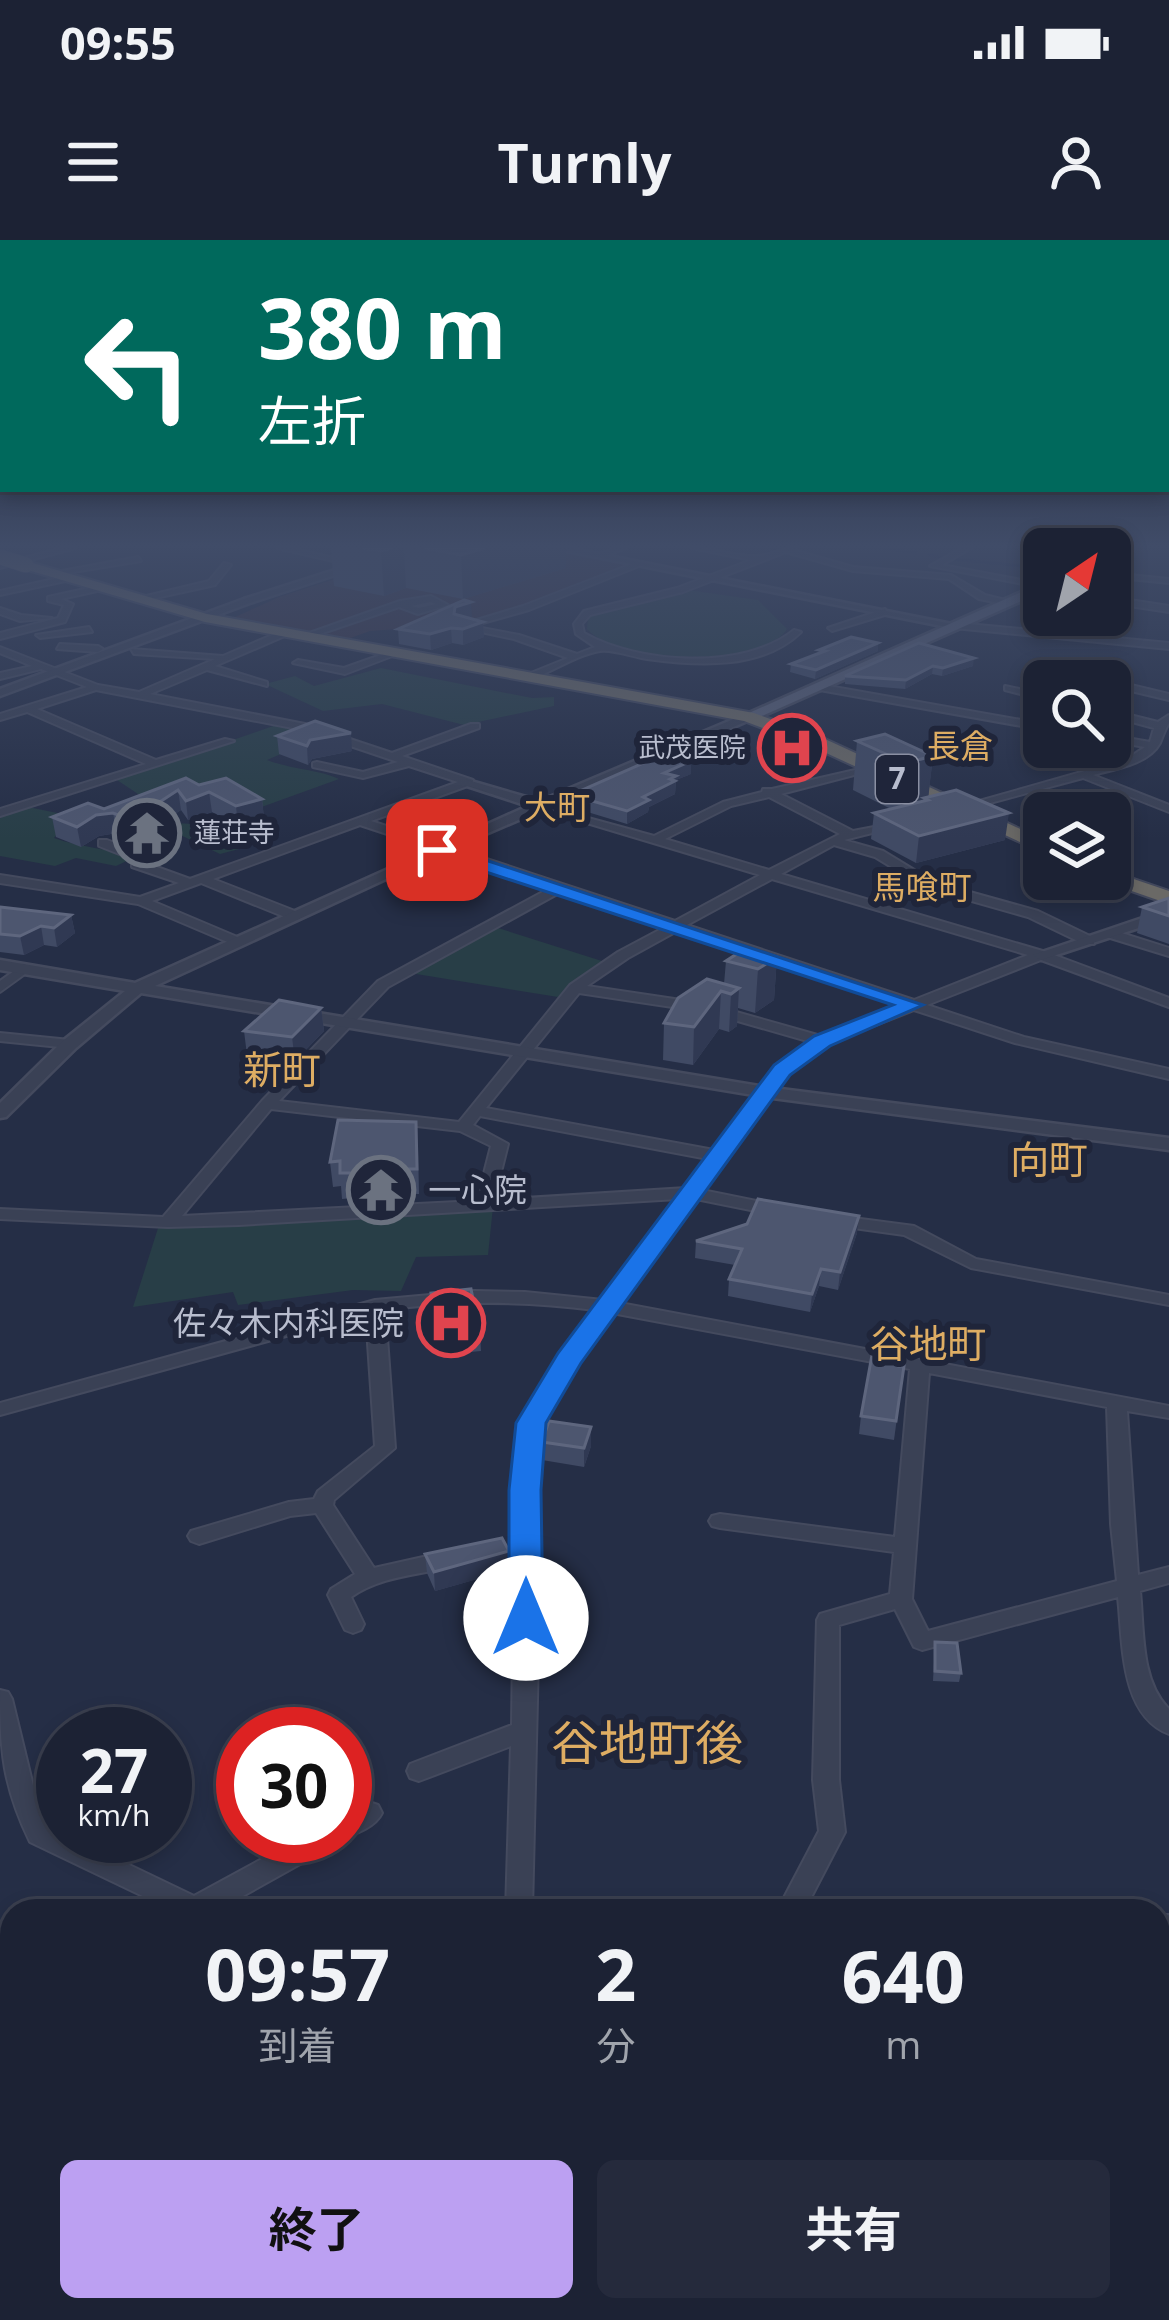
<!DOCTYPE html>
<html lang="ja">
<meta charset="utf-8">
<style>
:root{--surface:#1c2234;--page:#252a3c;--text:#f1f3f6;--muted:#a0a4ac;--line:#3a3f4f;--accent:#bca0f2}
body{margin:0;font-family:"Open Sans","Noto Sans JP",sans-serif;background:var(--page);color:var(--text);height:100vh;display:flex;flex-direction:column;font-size:45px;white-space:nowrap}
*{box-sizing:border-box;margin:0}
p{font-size:39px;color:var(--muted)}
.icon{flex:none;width:66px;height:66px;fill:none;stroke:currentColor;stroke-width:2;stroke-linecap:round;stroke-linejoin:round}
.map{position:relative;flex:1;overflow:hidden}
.panel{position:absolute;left:0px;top:1659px;width:1170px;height:423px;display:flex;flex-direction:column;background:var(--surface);border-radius:36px 36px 0 0;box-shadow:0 6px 18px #0003,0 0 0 3px var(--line)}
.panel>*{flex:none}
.banner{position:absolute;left:0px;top:0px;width:1170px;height:252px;box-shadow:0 6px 18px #0003,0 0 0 3px var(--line);background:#00695c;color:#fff;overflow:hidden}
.needle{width:78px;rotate:35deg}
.controls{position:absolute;left:1023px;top:288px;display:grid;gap:24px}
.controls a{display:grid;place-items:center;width:108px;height:108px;border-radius:18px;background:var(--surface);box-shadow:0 6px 18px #0003,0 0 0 3px var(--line);font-size:60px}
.speed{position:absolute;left:36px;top:1467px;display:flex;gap:24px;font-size:60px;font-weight:700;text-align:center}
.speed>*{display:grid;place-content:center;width:156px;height:156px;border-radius:50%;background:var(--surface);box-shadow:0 6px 18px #0003,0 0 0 3px var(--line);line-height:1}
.speed small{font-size:30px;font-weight:400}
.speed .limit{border:18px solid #d22;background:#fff;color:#111}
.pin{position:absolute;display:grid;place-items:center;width:102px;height:102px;color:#fff;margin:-51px;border-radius:24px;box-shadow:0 6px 18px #0006}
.me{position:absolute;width:132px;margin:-66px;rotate:0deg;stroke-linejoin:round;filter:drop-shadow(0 0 9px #0008)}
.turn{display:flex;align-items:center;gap:42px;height:252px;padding:0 60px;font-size:54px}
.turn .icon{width:156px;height:156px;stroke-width:2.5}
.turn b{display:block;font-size:84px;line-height:102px}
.eta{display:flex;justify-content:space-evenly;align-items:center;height:204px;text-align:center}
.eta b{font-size:72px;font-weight:700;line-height:84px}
.action{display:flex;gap:24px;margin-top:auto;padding:24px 60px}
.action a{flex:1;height:138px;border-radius:18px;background:var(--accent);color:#111;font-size:48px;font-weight:700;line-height:138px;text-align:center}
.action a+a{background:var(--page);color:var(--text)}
.status{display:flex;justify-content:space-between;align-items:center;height:84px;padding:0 60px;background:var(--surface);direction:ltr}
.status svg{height:33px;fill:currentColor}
header{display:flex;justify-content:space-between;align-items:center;height:156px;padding:0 60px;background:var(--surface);font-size:54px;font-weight:700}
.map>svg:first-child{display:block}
.medical{fill:#383345}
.green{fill:#283e47}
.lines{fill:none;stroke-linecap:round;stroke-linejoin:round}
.stream{stroke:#172245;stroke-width:3}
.minor-casing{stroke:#444a5e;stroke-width:4}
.tertiary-casing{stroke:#444a5e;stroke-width:5}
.primary-casing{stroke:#444a5e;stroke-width:5}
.trunk-casing{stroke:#42485c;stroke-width:4}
.minor{fill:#3a4155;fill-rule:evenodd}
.tertiary{fill:#3a4155;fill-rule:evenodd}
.primary{fill:#585f75;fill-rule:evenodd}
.trunk{fill:#6a6966;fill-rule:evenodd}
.trunk-bridge-casing{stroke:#42485c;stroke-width:16;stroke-linecap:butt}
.trunk-bridge{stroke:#6a6966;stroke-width:15}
.wall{fill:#404a64}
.shaded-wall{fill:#303953}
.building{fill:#4d566f;stroke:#5e667e;stroke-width:3}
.route{fill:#1a73e8;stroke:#114b97;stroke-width:3}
.labels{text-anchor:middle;stroke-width:12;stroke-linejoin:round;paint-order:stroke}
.far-poi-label{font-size:27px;fill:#b8bdce;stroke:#1f253a;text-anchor:end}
.shield{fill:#1f253a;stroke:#8a8fa2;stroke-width:3}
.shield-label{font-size:30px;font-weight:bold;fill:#b8bdce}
.far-quarter-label{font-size:33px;fill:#dead63;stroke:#1f253a}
.poi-label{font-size:33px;fill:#b8bdce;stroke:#1f253a;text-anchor:start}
.quarter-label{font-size:39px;fill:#dead63;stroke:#1f253a}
.near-quarter-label{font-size:48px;fill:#dead63;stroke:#1f253a}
</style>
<div class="status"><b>09:55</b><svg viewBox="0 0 49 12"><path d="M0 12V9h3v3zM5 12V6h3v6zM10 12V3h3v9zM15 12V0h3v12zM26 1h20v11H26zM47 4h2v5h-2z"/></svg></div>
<header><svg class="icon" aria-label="menu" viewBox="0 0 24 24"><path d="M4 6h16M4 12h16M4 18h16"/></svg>Turnly<svg class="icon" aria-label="person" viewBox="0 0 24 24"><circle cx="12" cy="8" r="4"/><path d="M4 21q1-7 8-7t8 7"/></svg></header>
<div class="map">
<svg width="1169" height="2080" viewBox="0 0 1169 2080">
<rect width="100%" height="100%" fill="#252e46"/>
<path class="medical" d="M431 308H537L629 325 514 372 442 386 370 391 345 400 233 378 279 357Z"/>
<g class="green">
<path d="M688 350 758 360 787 389C762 429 616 423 587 389L588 378 599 372Z"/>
<path d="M381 428 532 458 554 457V466L464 485 382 464 323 471 265 444 295 436 314 446Z"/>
<path d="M279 484 322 496 267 520C293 530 318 529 339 539L253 570 144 558 117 540Z"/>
<path d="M28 567 72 576 54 598C81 608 106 607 133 618L116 626 76 618 55 626 0 616V577Z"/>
<path d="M177 583 207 585 232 593 245 603 243 608 220 614 172 591Z"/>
<path d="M495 687 605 722 558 757 410 733Z"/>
<path d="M493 967 488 1015 416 1017 401 1051 353 1050 238 1065 233 1052 133 1067 159 985Z"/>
</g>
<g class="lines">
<g class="stream">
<path d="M702 308 757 318 781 308"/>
<path d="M886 308 916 313"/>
<path d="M929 315 945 318"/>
<path d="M951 319 1044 328"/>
</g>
<g class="minor-casing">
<g id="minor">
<path d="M63 308H76L0 328V324Z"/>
<path d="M277 308H291L359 324 355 326Z"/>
<path d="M615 308H626L601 318 594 316Z"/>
<path d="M692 308C713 308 733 316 754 316 768 317 780 308 795 308L793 310 853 327 951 335 985 355 1013 362 1009 365 979 359 949 339 853 331 786 312 683 352 590 375 582 384 584 393C638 424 744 431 794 390L801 392C762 430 698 426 647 419 633 417 613 409 600 411 576 415 552 432 529 440L526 439V435L568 418 514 399 467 389 471 386 519 395 577 414 595 407 576 394 574 384 584 371 677 348 751 320Z"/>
<path d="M962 308H971L942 325 1043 344 1044 348 930 326Z"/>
<path d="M138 317 141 321 55 335 51 333Z"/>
<path d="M637 322 644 324 529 370 461 389 457 386 523 366Z"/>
<path d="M224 323 231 325 215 345 142 361 138 358 209 341Z"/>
<path d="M1110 333 1169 339V343L1110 337Z"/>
<path d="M67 336 70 340 0 355V351Z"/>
<path d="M103 345 106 349 61 359 73 364 65 382 0 399V393L58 378 64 365 48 361V357Z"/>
<path d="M431 356 448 365 418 374 399 367 308 398 301 396 400 361ZM430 362 436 364 419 368 411 366Z"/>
<path d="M1110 357 1169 366V372L1110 363Z"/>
<path d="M0 368 21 375 52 378 20 381 0 374Z"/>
<path d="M885 369 888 374 832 391 828 388Z"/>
<path d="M957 383 1169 403V409L954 388Z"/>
<path d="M89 387 92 392 40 398 36 395Z"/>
<path d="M284 390 287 395 215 426 267 442V446L207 430 150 454 305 484 392 513 471 484H479V488L402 516 473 540V544L371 581 675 681 760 635 537 568V564L654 596 723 562 762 552 763 549H772L877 525V529L781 554 853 591 900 582V586L844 600 883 611 934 642 1038 671 1094 698V704H1084L1028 677 926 648 875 617 834 605 781 634 1046 712 1169 758V767L1041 720 927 765 1024 797 1169 829V839L1015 803 914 770 827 804 787 833 702 950 781 966 784 970 781 974 775 975 696 959 620 1063 1169 1166V1178L1127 1171 1138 1335 1169 1327V1343L1140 1351C1144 1389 1140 1441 1169 1469V1494C1119 1475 1123 1400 1118 1357L922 1410 914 1407 895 1369 839 1385V1540L845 1592 804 1671H777L819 1591 813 1540 817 1380 820 1374 890 1354 894 1312 720 1288 712 1286 709 1281 712 1276 720 1274 895 1297 910 1129 612 1073 576 1122 541 1183 535 1250 538 1418 532 1671H506L511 1506 419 1541 410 1538 407 1531 410 1524 512 1485 515 1250 521 1183 558 1120 595 1070C525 1061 455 1060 385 1070L395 1208 334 1260 333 1265 374 1328 450 1311 458 1313 461 1319 458 1325C422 1335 382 1335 351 1357L364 1384 361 1390 353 1393 345 1390 328 1355 331 1349 355 1334 316 1273 290 1276 199 1304 191 1301 188 1296 191 1291 289 1262 314 1259 318 1251 375 1206 366 1074 0 1175V1163L375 1060 474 1051 525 1052 603 1060 678 959 239 985 168 987 0 979V969L163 977 262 861 378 741 550 648 360 585 213 639 300 673V679H290L201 643 152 661 242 699 244 702 237 706 138 664 0 643V635L140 657 179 643 132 627V619L99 606V600H107L143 614V622L190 639 458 542 409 526 363 538 313 527V523L317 522 363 532 398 522 303 490 96 450 37 469 156 520 225 499 234 501 0 576V569L146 524 27 472 0 480V474L87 447 41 429 0 439V433L32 426 0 413V407L98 445 139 452 215 419 134 414 131 409 223 416ZM769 557 840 594 769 630 665 599 731 566ZM772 639 1028 715 914 760 687 685ZM561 652 665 687 618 712 570 745 459 882 279 861 388 747ZM677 691 901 765 821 796 708 764 587 746 628 718ZM579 753 706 772 811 802 777 827 714 910 486 868ZM271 869 460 891 491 906 477 961 182 976ZM480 876 708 919 686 948 494 960 508 904 473 885ZM929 1133 1107 1167 1111 1284 1117 1341 928 1391 912 1359Z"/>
<path d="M60 404 98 406 103 409 98 412 57 409Z"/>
<path d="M392 411 400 413 345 434 293 423 298 420 344 428Z"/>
<path d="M1064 429 1169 454V460L1110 446V441H1090L1061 434V430Z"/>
<path d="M817 444 1044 484V490L814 449V445Z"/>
<path d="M1005 446 1044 454V460L1005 450Z"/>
<path d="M1110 470 1158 482 1169 475V483C1165 489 1163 496 1160 503 1149 524 1115 529 1093 535L1169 565V572L1083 538 964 570 958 567 1127 519 1145 507 1110 501V495L1150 502 1154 488 1110 476Z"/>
<path d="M1112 690 1169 708V716L1107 697 1105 694Z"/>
<path d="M24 724 31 728 29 731 0 752V741Z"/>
<path d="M0 793 70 800 77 804 70 808 0 801Z"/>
<path d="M838 976 914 986 976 1019 1169 1055V1065L971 1028 904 995 832 985 829 981 832 977Z"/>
<path d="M0 1450 8 1452 12 1459 36 1558 49 1586 63 1593V1596H69L194 1656 304 1596H340L336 1604 216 1671H174L30 1602C3 1546 0 1511 0 1450Z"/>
<path d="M369 1562 378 1565 382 1573C376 1586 356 1595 343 1596H345V1573Z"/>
<rect x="1158" y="1675" width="11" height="24"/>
<rect x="0" y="1780" width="12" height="26"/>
<path d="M1169 2001V2036L1158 2041V2006Z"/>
<path d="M53 2070H85L83 2080H51Z"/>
<path d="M342 2070H397L393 2080H338Z"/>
<path d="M946 2070H980L984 2080H950Z"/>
<path d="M1062 2070H1105L1101 2080H1058Z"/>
</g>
</g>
<g class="tertiary-casing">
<g id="tertiary">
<path d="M404 308H417L250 363 0 456V449L244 359Z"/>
<path d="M552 308H569L962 386 957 389Z"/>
<path d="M748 473 754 477 752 479 442 613 155 746 765 847 1169 898V910L765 857 141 753 76 808 6 877 0 878V863L64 800 125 751 0 730V720L135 743 528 566 464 545V539L540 561Z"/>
<path d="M1169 669V678L1047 718 1041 720 1033 715Z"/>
</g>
</g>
<g class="primary-casing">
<g id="primary">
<path d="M1121 308H1136L1110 320V313Z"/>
<path d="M1044 342V351L753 480 740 477Z"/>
</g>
</g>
<g class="trunk-casing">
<g id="trunk">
<path d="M26 321 207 374 754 473 825 499 1044 600V613L813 507 744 481 205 382 21 328Z"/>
<path d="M1110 631 1169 651V664L1103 641 1110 639Z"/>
</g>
</g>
<use href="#minor" class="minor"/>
<use href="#tertiary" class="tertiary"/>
<use href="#primary" class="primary"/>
<use href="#trunk" class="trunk"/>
<g class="trunk-bridge-casing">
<path id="trunk-bridge" d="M0 317 26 325"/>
</g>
<use href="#trunk-bridge" class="trunk-bridge"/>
</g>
<g class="wall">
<path d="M331 308H566V328L463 359 406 348 384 356 334 346Z"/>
<path d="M472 377 468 378 483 382 484 397 463 405 452 403 431 410 399 404 398 389Z"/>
<path d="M919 403 973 426 942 436 932 434 905 449 845 444V436Z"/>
<path d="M819 410 878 411 815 439 790 432 791 424 819 413Z"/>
<path d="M277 496 352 511 312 519 308 525 279 514Z"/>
<path d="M857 501 933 516 928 557 1005 600 916 623 871 599 874 573 891 569 853 550Z"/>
<path d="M691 534 676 540 675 554 649 567 648 572 627 584 571 567V555Z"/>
<path d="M199 545 262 559 264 579 238 586 212 572 188 580 181 570 135 600 117 593 99 596 81 607 56 597 52 577 104 569Z"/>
<path d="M1169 658V704L1137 693 1142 667Z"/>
<path d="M0 667 71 675 75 693 57 707 44 705 24 715 0 712Z"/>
<path d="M777 717 774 760 755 773 738 768 737 786 729 792 719 789 693 825 663 820 664 783 724 744 726 721Z"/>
<path d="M321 768 324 791 295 821 247 815 244 791Z"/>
<path d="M418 906 419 954H411V960L353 963V958L342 959 341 946 333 947 330 922Z"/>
<path d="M857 993 838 1050 819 1046 810 1072 728 1056 729 1039 735 1025 695 1018 696 1001Z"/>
<path d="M431 1053 480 1093 481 1111 439 1115Z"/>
<path d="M899 1126H904L894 1200 859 1194 861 1176Z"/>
<path d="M591 1187V1206L584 1227 542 1220V1202Z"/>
<path d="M509 1311V1330L435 1351 427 1333 425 1314Z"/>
<path d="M935 1402 961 1433 959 1442 933 1441Z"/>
</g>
<g class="shaded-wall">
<path d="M392 308H404L406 348 384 356 381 311Z"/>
<path d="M485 308H566V328L463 359 461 315Z"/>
<path d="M471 362 472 377 456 382 454 390 455 367Z"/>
<path d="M483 382 484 397 463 405V389Z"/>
<path d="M451 388 452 403 431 410 430 394Z"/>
<path d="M878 403V411L815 439 816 430Z"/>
<path d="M974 418 973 426 942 436 943 428Z"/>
<path d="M933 426 932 434 905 449 906 440Z"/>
<path d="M351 493 352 511 312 519 308 525 307 506 310 500Z"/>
<path d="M933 516 928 560 924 558 923 568 900 574 906 523Z"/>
<path d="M691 521V534L676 540 675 554 649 567 648 572 627 584V571L643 557 664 533Z"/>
<path d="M178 550 181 570 135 600 132 580Z"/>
<path d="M209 552 212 572 188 580 186 561Z"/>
<path d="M262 559 264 579 238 586 236 566Z"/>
<path d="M113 573 117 593 99 596 81 607 77 587 96 575Z"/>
<path d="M1009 573 1005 600 916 623 919 596Z"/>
<path d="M71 675 75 693 57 707 54 688Z"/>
<path d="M41 686 44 705 24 715 20 696Z"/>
<path d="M777 717 774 760 755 773 758 729Z"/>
<path d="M739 748 737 786 729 792 731 754Z"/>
<path d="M721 751 719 789 693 825 694 787Z"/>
<path d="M321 768 324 791 295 821 292 797Z"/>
<path d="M859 976 857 993 838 1050 840 1032Z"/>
<path d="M821 1029 819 1046 810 1072 812 1054Z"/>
<path d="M591 1187V1206L584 1227V1208Z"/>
<path d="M509 1311V1330L435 1351 434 1332Z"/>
</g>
<g class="building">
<path d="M362 308H392L381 311Z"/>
<path d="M424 308H485L461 315Z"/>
<path d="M464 360 471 362 455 367 454 374 483 382 463 389 451 388 430 394 398 389Z"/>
<path d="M851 397 878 403 816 430 791 424 825 411 819 410Z"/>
<path d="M919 403 974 418 943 428 933 426 906 440 845 436Z"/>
<path d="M315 481 351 493 310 500 307 506 277 496Z"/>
<path d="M885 494 933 516 906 523 857 501Z"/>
<path d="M664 514 691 521 664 533 676 536 670 539 675 541 643 557 649 560 627 571 571 555Z"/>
<path d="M186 538 199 545 226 538 262 559 236 566 209 552 186 561 178 550 132 580 113 573 96 575 77 587 52 577 88 563 104 569Z"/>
<path d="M956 550 1009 573 919 596 874 573 928 560 924 558Z"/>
<path d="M1169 658V676L1142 667Z"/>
<path d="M0 667 71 675 54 688 41 686 20 696 0 694Z"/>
<path d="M746 708 777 717 758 729 726 721Z"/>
<path d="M707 739 739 748 731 754 721 751 694 787 664 783 678 758Z"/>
<path d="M279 760 321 768 292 797 244 791Z"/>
<path d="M338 880 416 882 417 929H409V935L351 938V933H340V921L330 922Z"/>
<path d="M758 959 859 976 840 1032 821 1029 812 1054 729 1039 742 1009 696 1001 747 984Z"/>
<path d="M471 1049 480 1093 438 1097 431 1053Z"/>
<path d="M872 1115 900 1120 899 1126H904L896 1181 861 1176Z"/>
<path d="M549 1181 591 1187 584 1208 542 1202Z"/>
<path d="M502 1298 509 1311 434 1332 425 1314Z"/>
<path d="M935 1402 957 1403 961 1433 935 1431Z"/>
</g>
<linearGradient id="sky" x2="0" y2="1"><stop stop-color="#141926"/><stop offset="0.51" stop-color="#404c68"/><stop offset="1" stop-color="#404c68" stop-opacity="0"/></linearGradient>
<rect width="1169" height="599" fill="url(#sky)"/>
<path class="route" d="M431 606H443L923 765 830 806 790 835 581 1123 546 1183 541 1250 543 1378 538 1388 526 1391 514 1388 509 1378V1250L516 1183 558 1113 774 825 814 796 893 765 431 614Z"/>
<defs>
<g id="hospital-ring" transform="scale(3.45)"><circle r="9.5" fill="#1f253a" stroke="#e0444e" stroke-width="1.5"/><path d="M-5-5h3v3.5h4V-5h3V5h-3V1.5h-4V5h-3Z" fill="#e0444e"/></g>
<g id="temple-ring" transform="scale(3.45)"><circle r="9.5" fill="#1f253a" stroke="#6b7280" stroke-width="1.5"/><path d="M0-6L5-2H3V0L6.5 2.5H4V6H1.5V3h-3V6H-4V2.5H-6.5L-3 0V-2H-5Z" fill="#6b7280"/></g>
</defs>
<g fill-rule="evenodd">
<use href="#hospital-ring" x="792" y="508"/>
<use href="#temple-ring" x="147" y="593"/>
<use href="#temple-ring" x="381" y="950"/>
<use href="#hospital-ring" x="451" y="1083"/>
</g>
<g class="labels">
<g class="far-poi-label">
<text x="746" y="517">武茂医院</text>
<text x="194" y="602" text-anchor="start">蓮荘寺</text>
</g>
<rect class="shield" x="876" y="515" width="42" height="48" rx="9"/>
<g class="shield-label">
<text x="897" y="549">7</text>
</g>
<g class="far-quarter-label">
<text x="960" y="518">長倉</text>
<text x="557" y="579">大町</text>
<text x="922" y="659">馬喰町</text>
</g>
<g class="poi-label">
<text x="428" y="962">一心院</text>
<text x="404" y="1095" text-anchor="end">佐々木内科医院</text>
</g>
<g class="quarter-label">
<text x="282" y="844">新町</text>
<text x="1049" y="934">向町</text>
<text x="928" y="1118">谷地町</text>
</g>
<g class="near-quarter-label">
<text x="647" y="1520">谷地町後</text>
</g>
</g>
</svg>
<div class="controls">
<a><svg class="needle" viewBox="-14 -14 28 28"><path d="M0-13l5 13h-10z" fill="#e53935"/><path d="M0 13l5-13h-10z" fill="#a0a4ac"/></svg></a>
<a><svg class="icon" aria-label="search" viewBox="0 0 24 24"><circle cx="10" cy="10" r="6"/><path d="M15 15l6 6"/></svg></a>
<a><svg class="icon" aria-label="layers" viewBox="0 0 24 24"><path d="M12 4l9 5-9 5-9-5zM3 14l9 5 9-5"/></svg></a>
</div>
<div class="speed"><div>27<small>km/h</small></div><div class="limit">30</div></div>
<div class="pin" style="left:437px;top:610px;background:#d93025"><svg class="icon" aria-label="arrive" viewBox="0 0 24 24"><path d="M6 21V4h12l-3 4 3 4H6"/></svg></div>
<svg class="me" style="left:526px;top:1378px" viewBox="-20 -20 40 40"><circle r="19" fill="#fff"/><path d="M0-13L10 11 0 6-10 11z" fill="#1a73e8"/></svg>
<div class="banner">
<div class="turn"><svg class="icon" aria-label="left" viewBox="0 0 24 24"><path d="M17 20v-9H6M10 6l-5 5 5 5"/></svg><div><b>380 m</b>左折</div></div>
</div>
<section class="panel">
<div class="eta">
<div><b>09:57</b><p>到着</p></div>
<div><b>2</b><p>分</p></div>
<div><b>640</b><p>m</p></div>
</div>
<div class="action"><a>終了</a><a>共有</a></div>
</section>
</div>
